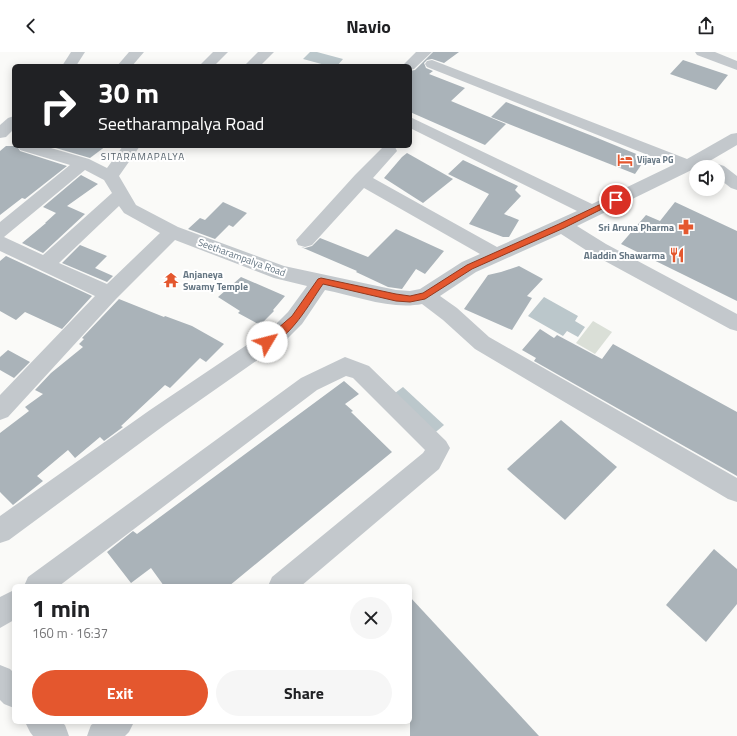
<!DOCTYPE html>
<meta charset="utf-8">
<style>
:root{--surface:#fff;--page:#f6f6f6;--text:#202124;--muted:#757577;--accent:#e4572e}
body{margin:0;font-family:"Titillium Web",sans-serif;background:var(--page);color:var(--text);height:100vh;display:flex;flex-direction:column;font-size:15px;white-space:nowrap}
*{box-sizing:border-box;margin:0}
p{font-size:13px;color:var(--muted)}
.icon{flex:none;width:22px;height:22px;fill:none;stroke:currentColor;stroke-width:2;stroke-linecap:round;stroke-linejoin:round}
.map{position:relative;flex:1;overflow:hidden}
.drawer{position:absolute;left:12px;top:532px;width:400px;height:140px;display:flex;flex-direction:column;background:var(--surface);border-radius:6px;box-shadow:0 2px 10px #0003}
.drawer>*{flex:none}
.hud{position:absolute;left:12px;top:12px;width:400px;height:84px;border-radius:6px;box-shadow:0 2px 10px #0003;background:#202124;color:#fff;overflow:hidden}
.fabs{position:absolute;left:689px;top:108px;display:grid;gap:8px}
.fabs a{display:grid;place-items:center;width:36px;height:36px;border-radius:50%;background:var(--surface);box-shadow:0 2px 10px #0003;font-size:20px}
.pin{position:absolute;display:grid;place-items:center;width:34px;height:34px;color:#fff;margin:-17px;border:2px solid #fff;border-radius:50%;box-shadow:0 1px 4px #0007}
.me{position:absolute;width:44px;margin:-22px;rotate:53deg;stroke-linejoin:round;filter:drop-shadow(0 0 3px #0008)}
.turn{display:flex;align-items:center;gap:14px;height:84px;padding:0 20px;font-size:18px}
.turn .icon{width:52px;height:52px;stroke-width:2.5}
.turn b{display:block;font-size:28px;line-height:34px}
.round{display:grid;place-items:center;flex:none;width:42px;height:42px;border-radius:21px;background:var(--page)}
.headline{display:flex;align-items:center;justify-content:space-between;height:68px;padding:0 20px}
h1{font-size:24px;font-weight:700;line-height:30px}
.primary-button{display:flex;gap:8px;margin-top:auto;padding:8px 20px}
.primary-button a{flex:1;height:46px;border-radius:24px;background:var(--accent);color:#fff;font-size:16px;font-weight:700;line-height:46px;text-align:center}
.primary-button a+a{background:var(--page);color:var(--text)}
header{display:flex;justify-content:space-between;align-items:center;height:52px;padding:0 20px;background:var(--surface);font-size:18px;font-weight:700}
.map>svg:first-child{display:block}
.green{fill:#dadfd7}
.water{fill:#bbc7cb}
.building{fill:#aab3b9}
.lines{fill:none;stroke-linecap:round;stroke-linejoin:round}
.minor{fill:#c3c8cc;fill-rule:evenodd}
.route{fill:#e4572e;stroke:#94391e}
.labels{text-anchor:middle;stroke-width:4;stroke-linejoin:round;paint-order:stroke}
.far-poi-label{font-size:9px;font-weight:bold;fill:#657683;stroke:#fff;text-anchor:start}
.far-quarter-label{font-size:10px;letter-spacing:1px;fill:#57646e;stroke:#fff}
.poi-label{font-size:10px;font-weight:bold;fill:#657683;stroke:#fff;text-anchor:end}
.street-label{font-size:10px;fill:#657683;stroke:#fff}
</style>
<header><svg class="icon" aria-label="back" viewBox="0 0 24 24"><path d="M15 5l-7 7 7 7"/></svg>Navio<svg class="icon" aria-label="share" viewBox="0 0 24 24"><path d="M12 15V3M7 8l5-5 5 5M5 13v7h14v-7"/></svg></header>
<div class="map">
<svg width="737" height="684" viewBox="0 0 737 684">
<rect width="100%" height="100%" fill="#fafaf8"/>
<path class="green" d="M593 269 612 280 595 302 576 291Z"/>
<g class="water">
<path d="M310 0H317L343 7 337 14H329L303 7Z"/>
<path d="M544 245 578 264 575 269 585 275 578 285 567 279 563 284 528 264Z"/>
<path d="M403 335 444 373 424 390 382 351Z"/>
</g>
<g class="building">
<path d="M433 0H459L444 11 432 7 427 8 424 11 426 16 433 19 429 22 465 36 451 49 506 72 485 93 410 60V19L415 18Z"/>
<path d="M683 8 728 23 716 38 670 22Z"/>
<path d="M506 50 595 85 646 106 635 122 491 65Z"/>
<path d="M6 94H17L20 99 67 114 25 147 22 146 0 163V99Z"/>
<path d="M49 94H106L90 106Z"/>
<path d="M407 101 453 127 423 151 384 126 402 105Z"/>
<path d="M463 108 518 134 515 138 521 144 504 162 519 168 509 185H503L469 172 489 142 448 122Z"/>
<path d="M81 123 98 132 67 154 85 162 43 201 22 191 46 171H45L56 161 43 155Z"/>
<path d="M223 150 247 161 233 175 229 173 215 187 188 177 200 166 205 168Z"/>
<path d="M675 150 737 179V249L621 192 646 163 660 169Z"/>
<path d="M396 177 444 199 425 222 416 217 402 237 388 235 356 220 357 219 301 195 305 196 312 194 320 186 368 205Z"/>
<path d="M80 193 107 204 95 216 113 224 107 230 62 211Z"/>
<path d="M6 204 92 244 62 277 25 260 16 268 0 259V209Z"/>
<path d="M519 214 543 227 527 244 532 246 512 278 464 257 488 223 501 220Z"/>
<path d="M241 225 285 244 273 258 274 259 260 273 238 261 240 259 218 245Z"/>
<path d="M119 247 164 265 165 264 192 274 224 292 206 310 200 306 170 336 165 333 121 374 123 375 104 389 100 385 75 406 68 398 37 424 43 429 13 453 0 440V381L29 359 25 355 43 342 35 338 51 321 83 295 79 292 84 287 82 286Z"/>
<path d="M540 277 554 286 557 283 602 307 613 292 737 360V424L534 309 536 306 522 298Z"/>
<path d="M8 298 30 310 14 326 0 318V305Z"/>
<path d="M344 329 359 342 345 352 353 359 351 360 392 400 229 534H164L151 516 131 531 107 500 133 479 137 482Z"/>
<path d="M561 368 617 415 565 468 507 417Z"/>
<path d="M714 497 737 517V552L706 590 666 553Z"/>
<path d="M410 545 539 684H410Z"/>
</g>
<g class="lines">
<g class="minor">
<path d="M71 0H85L76 14H62Z"/>
<path d="M129 0H144L132 14H117Z"/>
<path d="M213 0H228L214 14H199Z"/>
<path d="M258 0H274L260 14H244Z"/>
<path d="M416 0H432L414 17 410 18V14H402Z"/>
<path d="M695 0H715L737 9V18L697 3Z"/>
<path d="M432 8 687 107 731 82 737 81V93L708 110 577 174 606 192 737 262V279L730 277 592 202 561 182 476 220 440 244 457 256 489 285 737 426V450L728 447 475 297 443 268 422 252C392 258 355 244 325 238L302 272 286 288 166 372 9 488 0 491V464L150 358 272 276 288 260 307 234 274 226 175 188 116 247 8 365 0 368V343L95 244 0 199V170L70 113 20 98 18 94H44L89 107 107 116 123 94H140L119 124 136 153 178 175 284 214 396 238 410 239 420 237 462 210 480 202 364 136 312 193 305 195 298 193 296 188 355 123 383 95 388 94 395 95 397 99 373 126 497 195 577 159 410 76V65L592 152 673 113 427 15 425 12 427 9ZM85 118 104 128 112 141 43 203 4 185ZM119 154 124 161 160 181 107 232 59 211Z"/>
<path d="M14 64V77L6 85 0 86V73L8 66Z"/>
<path d="M718 112 724 114 737 124V138L731 136 718 126V115H711Z"/>
<path d="M345 305 369 314 446 389 450 396 439 417 301 534H268L272 525 423 401 425 398 353 326 346 324 317 338 59 534H24L28 525 301 326Z"/>
<path d="M14 538V568L0 576V545Z"/>
<path d="M0 613 10 617 14 621V656L4 652 0 648Z"/>
<path d="M25 670H61L65 673 69 684H33L30 680Z"/>
<path d="M96 670H134L129 680 125 684H87L91 673Z"/>
</g>
</g>
<path class="route" d="M616 145 619 148 618 149 564 176 472 217 425 247 410 250 396 249 323 232C309 252 291 286 267 294L262 290 292 264 318 227 321 226 396 242 410 244 423 241 467 213 559 172Z"/>
<defs>
<g id="hotel-bare" transform="scale(1.2)"><path d="M-6-4.5h1.5V1H6V5H4.5V3h-9V5H-6ZM-4 0a1.8 1.8 0 1 1 3.6 0ZM.5 0V-2.5h3Q6-2.5 6 0Z" fill="#e4572e" stroke="#fff" stroke-width="2.5" paint-order="stroke"/></g>
<g id="pharmacy-bare" transform="scale(1.2)"><path d="M-2-6h4v4h4v4h-4v4h-4v-4h-4v-4h4Z" fill="#e4572e" stroke="#fff" stroke-width="2.5" paint-order="stroke"/></g>
<g id="restaurant-bare" transform="scale(1.2)"><path d="M-5-6h1v4h1v-4h1v4h1v-4h1v5L-1.5 .5V6h-2V.5L-5-1ZM5-6V6H3V1.5H1.5Q1.5-4 5-6Z" fill="#e4572e" stroke="#fff" stroke-width="2.5" paint-order="stroke"/></g>
<g id="temple-bare" transform="scale(1.2)"><path d="M0-6L5-2H3V0L6.5 2.5H4V6H1.5V3h-3V6H-4V2.5H-6.5L-3 0V-2H-5Z" fill="#e4572e" stroke="#fff" stroke-width="2.5" paint-order="stroke"/></g>
</defs>
<g fill-rule="evenodd">
<use href="#hotel-bare" x="625" y="108"/>
<use href="#pharmacy-bare" x="686" y="175"/>
<use href="#restaurant-bare" x="677" y="203"/>
<use href="#temple-bare" x="171" y="228"/>
</g>
<g class="labels">
<g class="far-poi-label">
<text x="637" y="111">Vijaya PG</text>
</g>
<g class="far-quarter-label">
<text x="143" y="108">SITARAMAPALYA</text>
</g>
<g class="poi-label">
<text x="674" y="179">Sri Aruna Pharma</text>
<text x="665" y="207">Aladdin Shawarma</text>
<text x="183" y="226" text-anchor="start">Anjaneya<tspan x="183" dy="12">Swamy Temple</tspan></text>
</g>
<g class="street-label">
<text transform="translate(242 205) rotate(20)" y="4">Seetharampalya Road</text>
</g>
</g>
</svg>
<div class="fabs">
<a><svg class="icon" aria-label="sound" viewBox="0 0 24 24"><path d="M4 9h4l5-4v14l-5-4H4zM17 9q2 3 0 6"/></svg></a>
</div>
<div class="pin" style="left:616px;top:148px;background:#d93025"><svg class="icon" aria-label="arrive" viewBox="0 0 24 24"><path d="M6 21V4h12l-3 4 3 4H6"/></svg></div>
<svg class="me" style="left:267px;top:290px" viewBox="-20 -20 40 40"><circle r="19" fill="#fff"/><path d="M0-13L10 11 0 6-10 11z" fill="#e4572e"/></svg>
<div class="hud">
<div class="turn"><svg class="icon" aria-label="right" viewBox="0 0 24 24"><path d="M7 20v-9h11M14 6l5 5-5 5"/></svg><div><b>30 m</b>Seetharampalya Road</div></div>
</div>
<section class="drawer">
<div class="headline"><div><h1>1 min</h1><p>160 m · 16:37</p></div><a class="round"><svg class="icon" aria-label="close" viewBox="0 0 24 24"><path d="M6 6l12 12M18 6L6 18"/></svg></a></div>
<div class="primary-button"><a>Exit</a><a>Share</a></div>
</section>
</div>
